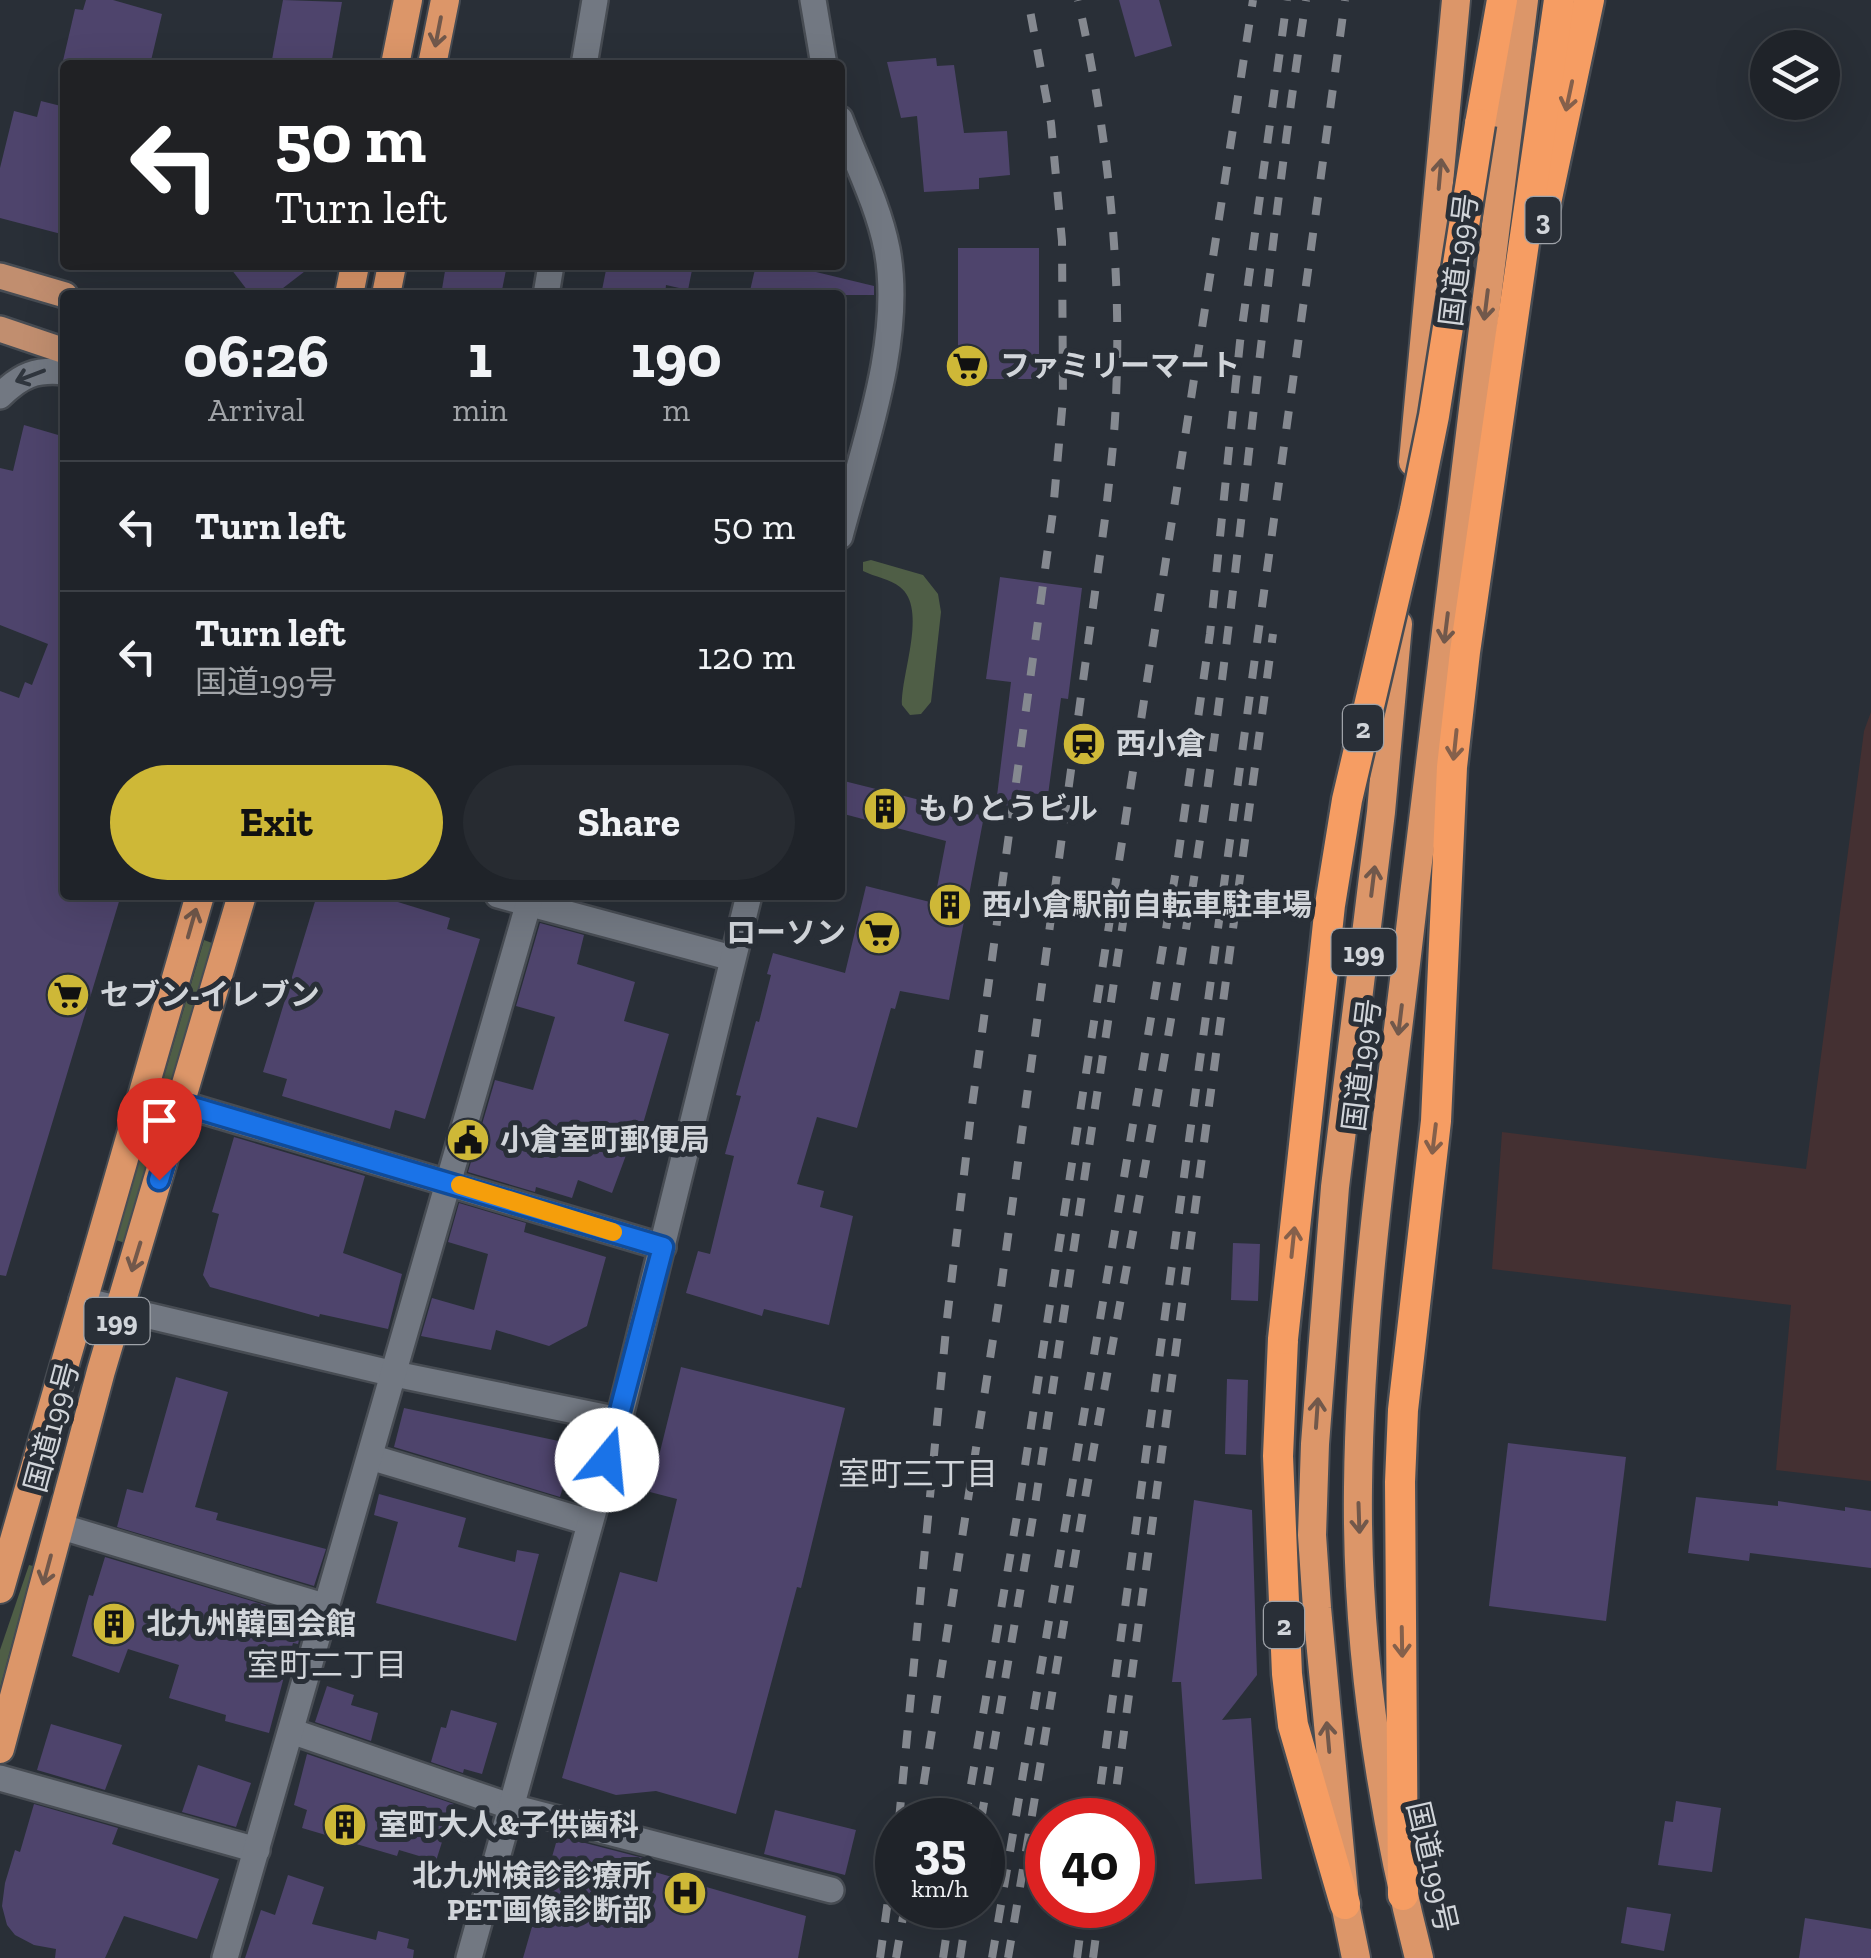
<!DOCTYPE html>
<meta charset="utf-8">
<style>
:root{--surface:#1f2329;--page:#272b31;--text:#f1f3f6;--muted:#a1a4a8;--line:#3c4046;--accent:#ceb837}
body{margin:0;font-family:"Zilla Slab","Noto Sans JP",serif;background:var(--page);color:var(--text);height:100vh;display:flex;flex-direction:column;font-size:38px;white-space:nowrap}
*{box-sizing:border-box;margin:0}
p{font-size:32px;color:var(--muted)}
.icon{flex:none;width:55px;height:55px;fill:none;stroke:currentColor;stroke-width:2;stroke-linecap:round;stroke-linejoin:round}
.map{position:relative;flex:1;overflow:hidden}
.details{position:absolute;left:60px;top:290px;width:785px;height:610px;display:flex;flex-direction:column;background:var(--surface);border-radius:10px;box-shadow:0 10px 40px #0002,0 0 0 2px var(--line)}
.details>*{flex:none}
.guide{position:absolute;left:60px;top:60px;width:785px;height:210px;border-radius:10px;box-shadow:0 10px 40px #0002,0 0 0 2px var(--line);background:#202124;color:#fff;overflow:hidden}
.buttons{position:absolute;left:1750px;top:30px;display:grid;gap:20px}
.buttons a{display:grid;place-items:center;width:90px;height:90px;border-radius:50%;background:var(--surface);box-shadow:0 10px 40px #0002,0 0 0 2px var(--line);font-size:50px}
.speed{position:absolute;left:875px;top:1798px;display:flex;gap:20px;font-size:50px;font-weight:700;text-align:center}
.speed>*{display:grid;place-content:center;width:130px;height:130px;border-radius:50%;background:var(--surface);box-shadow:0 10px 40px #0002,0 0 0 2px var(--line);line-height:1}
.speed small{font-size:25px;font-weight:400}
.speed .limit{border:15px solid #d22;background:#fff;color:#111}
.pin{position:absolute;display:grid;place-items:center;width:85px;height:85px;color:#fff;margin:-102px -42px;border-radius:50% 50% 50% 0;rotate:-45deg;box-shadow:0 0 10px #0007}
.pin .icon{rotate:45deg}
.me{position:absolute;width:110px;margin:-55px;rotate:17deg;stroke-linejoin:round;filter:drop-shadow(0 0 8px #0008)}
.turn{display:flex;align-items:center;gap:35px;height:210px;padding:0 50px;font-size:45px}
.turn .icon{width:130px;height:130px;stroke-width:2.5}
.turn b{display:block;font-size:70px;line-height:85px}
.eta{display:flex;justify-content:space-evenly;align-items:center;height:170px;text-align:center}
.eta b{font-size:60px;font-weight:700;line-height:70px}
.primary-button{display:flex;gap:20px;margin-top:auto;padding:20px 50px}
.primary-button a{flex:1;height:115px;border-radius:60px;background:var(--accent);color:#111;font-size:40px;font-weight:700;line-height:115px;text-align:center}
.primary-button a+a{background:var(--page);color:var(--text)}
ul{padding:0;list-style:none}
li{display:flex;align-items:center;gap:30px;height:130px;padding:0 50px;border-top:2px solid var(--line)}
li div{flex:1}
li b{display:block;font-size:38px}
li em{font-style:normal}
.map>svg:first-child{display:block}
.industrial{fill:#443032}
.green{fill:#4f5e46}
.building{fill:#4e446c}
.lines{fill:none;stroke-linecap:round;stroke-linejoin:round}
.minor-casing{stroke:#474c53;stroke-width:30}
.tertiary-casing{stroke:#474c53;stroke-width:30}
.primary-casing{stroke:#474c53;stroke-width:30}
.trunk-casing{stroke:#474c53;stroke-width:32}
.motorway-casing{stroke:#474c53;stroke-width:35}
.minor{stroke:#727882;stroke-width:25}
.tertiary{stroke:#727882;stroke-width:25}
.primary{stroke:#c18e6f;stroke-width:25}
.trunk{stroke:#dc9669;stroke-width:28}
.motorway{stroke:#f69d63;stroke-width:30}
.rail{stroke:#858990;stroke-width:8;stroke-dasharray:18 18;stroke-linecap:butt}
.motorway-bridge-casing{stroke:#474c53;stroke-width:35;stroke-linecap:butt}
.motorway-bridge{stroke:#f69d63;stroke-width:30}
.oneway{stroke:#71584b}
.oneway2{stroke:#85604b}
.oneway3{stroke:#30363e}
.route-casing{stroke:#114b97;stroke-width:25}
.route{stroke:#1a73e8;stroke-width:18}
.slow{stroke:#f59e0b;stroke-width:18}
.labels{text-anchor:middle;stroke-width:10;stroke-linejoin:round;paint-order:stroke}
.shield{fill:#292f37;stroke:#9fa3a9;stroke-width:2.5}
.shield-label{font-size:28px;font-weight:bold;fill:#d1d5da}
.street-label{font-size:30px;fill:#d1d5da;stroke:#292f37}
.poi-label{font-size:30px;font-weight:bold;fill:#d1d5da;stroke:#292f37;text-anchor:start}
.neighbourhood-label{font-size:32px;fill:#d1d5da;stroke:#292f37}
</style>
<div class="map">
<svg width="1871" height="1958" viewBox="0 0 1871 1958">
<rect width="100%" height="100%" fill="#292f37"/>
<path class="industrial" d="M1871 712V1481L1776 1470 1791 1305 1492 1269 1502 1132 1806 1169 1864 731Z"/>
<g class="green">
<path d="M871 560 923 575 938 594 941 612 931 702 921 714 910 715 902 705C901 673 928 609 900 587 890 579 875 577 863 571V562Z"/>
<path d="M204 940 212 943 125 1243 116 1240Z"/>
<path d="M29 1565 33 1566 0 1688V1650Z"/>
</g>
<g class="building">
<path d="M86 0H113L162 14 150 65H62L75 9 83 10Z"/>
<path d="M283 0 342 2 331 65H271Z"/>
<path d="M1119 0H1159L1172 46 1135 57Z"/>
<path d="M936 58 937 66 954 65 964 133 1007 131 1010 175 979 178V189L924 192 917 116 901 118 887 62Z"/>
<path d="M41 101 65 107V235L0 218V168L14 111 37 117Z"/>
<rect x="958" y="248" width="81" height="131"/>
<path d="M228 265H313L274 295H251Z"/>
<path d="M446 265H507L501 295H441Z"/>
<path d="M607 265H693L688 290 666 285 665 295H601Z"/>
<path d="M756 265H787L874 286V295H749Z"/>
<path d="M24 425 65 437V895H121L6 1276 0 1275V691L19 698 25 682 32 685 48 644 0 625V468L13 471Z"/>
<path d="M1000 577 1082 588 1068 699 1061 698 1048 795 1029 793 1027 808 996 804 1011 682 986 679Z"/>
<path d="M840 780 984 816 949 1000 900 991 895 1009 891 1008 857 1128 817 1117 797 1184 824 1191 820 1207 853 1216 829 1325 764 1309 762 1316 686 1293 698 1251 710 1254 734 1156 725 1154 741 1096 736 1095 756 1021 759 1022 771 975 767 974 773 953 845 973 866 886 934 903 946 841 840 813Z"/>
<path d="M317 895H375L450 918 447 929 480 939 425 1119 395 1110 390 1129 282 1096 287 1079 263 1072Z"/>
<path d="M540 923 584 935 577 964 635 982 624 1021 669 1034 638 1141 632 1139 612 1193 578 1180 572 1198 536 1187 535 1192 468 1172 495 1080 533 1090 555 1017 516 1006Z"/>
<path d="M234 1137 365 1176 343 1253 402 1274 388 1329 320 1314 319 1317 210 1287 203 1275 219 1214 212 1212Z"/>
<path d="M459 1203 526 1223 524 1232 606 1257 587 1326 549 1346 496 1330 491 1350 421 1336 432 1298 474 1310 488 1254 448 1242Z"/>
<path d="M1233 1243 1260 1244 1258 1301 1231 1300Z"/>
<path d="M681 1367 845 1408 801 1588 797 1587 736 1814 656 1791 616 1795 562 1778 620 1572 657 1582 677 1499 650 1492Z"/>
<path d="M176 1377 228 1392 195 1507 218 1513 216 1520 326 1549 314 1586 117 1527 127 1489 143 1493Z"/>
<path d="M1227 1379 1248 1380 1246 1455 1225 1454Z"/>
<path d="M404 1408 568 1443 573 1453 560 1497 394 1447Z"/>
<path d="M1508 1443 1626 1457 1606 1621 1489 1606Z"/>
<path d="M379 1494 466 1518 458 1547 515 1562 517 1550 539 1554 516 1641 376 1603 398 1522 374 1515Z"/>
<path d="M1696 1497 1778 1506V1501L1845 1511V1507L1871 1511V1568L1750 1553 1749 1561 1688 1553Z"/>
<path d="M1194 1500 1252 1510 1257 1675 1222 1720 1251 1718 1262 1879 1195 1884 1181 1682H1172Z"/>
<path d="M105 1557 305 1617 298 1644 293 1643 269 1733 225 1721 226 1715 169 1698 179 1665 128 1649 119 1673 72 1656 89 1595 93 1596Z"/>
<path d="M327 1686 354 1695 351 1705 378 1713 371 1741 315 1722Z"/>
<path d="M451 1710 497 1723 482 1774 464 1769 463 1773 431 1762 441 1727 446 1728Z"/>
<path d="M51 1724 122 1745 105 1790 37 1770Z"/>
<path d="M307 1754 454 1804 436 1861 399 1850 397 1856 302 1828 307 1810 294 1805Z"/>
<path d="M198 1765 251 1783 236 1827 182 1812Z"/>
<path d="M1676 1801 1721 1808 1712 1872 1658 1865 1665 1821 1673 1822Z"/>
<path d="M34 1804 118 1828 112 1844 219 1879 197 1939 124 1916 105 1958H55L56 1949 34 1945 15 1935 7 1925 2 1906 5 1883 15 1850 20 1852Z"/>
<path d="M775 1810 856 1830 845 1875 764 1854Z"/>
<path d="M558 1836 651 1860 648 1870 806 1916 798 1958H523Z"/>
<path d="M288 1875 324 1887 312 1924 376 1940 378 1931 409 1939 407 1948 414 1950 413 1958H245L261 1910 275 1915Z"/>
<path d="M1627 1907 1671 1914 1664 1951 1621 1943Z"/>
<path d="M1805 1918 1871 1929V1958H1799Z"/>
</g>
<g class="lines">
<g class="minor-casing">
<g id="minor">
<path d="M584 65 595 0"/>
<path d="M546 295 551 265"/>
<path d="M498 895 732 958"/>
<path d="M181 1104 663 1247"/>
<path d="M82 1300 390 1373 619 1420"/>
<path d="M370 1457 588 1522"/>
<path d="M59 1526 327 1607"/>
<path d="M291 1731 512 1807 831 1890"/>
<path d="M0 1778 257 1850"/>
<path d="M225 1958 531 895"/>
</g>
</g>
<g class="tertiary-casing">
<g id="tertiary">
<path d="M813 0 824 65"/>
<path d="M840 119C856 162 878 204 887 249 904 339 863 448 840 536"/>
<path d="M0 396C21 375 36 369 65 372"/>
<path d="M469 1958 619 1420 749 895"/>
</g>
</g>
<g class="primary-casing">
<g id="primary">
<path d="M0 276 65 295"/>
<path d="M0 329 65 351"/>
</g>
</g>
<g class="trunk-casing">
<g id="trunk">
<path d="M395 65 408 0"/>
<path d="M432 65 445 0"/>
<path d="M349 295 355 265"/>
<path d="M386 295 392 265"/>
<path d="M1413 462 1456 0"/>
<path d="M0 1589 200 895"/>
<path d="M0 1749 101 1371 242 895"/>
<path d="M1356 1958 1345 1904 1317 1608 1312 1535 1315 1444 1335 1187 1381 812 1398 624"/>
<path d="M1419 1958C1380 1805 1356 1646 1358 1487 1360 1290 1392 1092 1414 895 1449 597 1487 298 1524 0"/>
</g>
</g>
<g class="motorway-casing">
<g id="motorway">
<path d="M1480 124 1502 0"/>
<path d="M1546 203 1589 0"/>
<path d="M1283 1339 1278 1456 1287 1674 1293 1725 1345 1904"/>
<path d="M1403 1895 1400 1482 1403 1410 1436 1121 1452 767 1465 652 1559 0"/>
</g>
</g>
<use href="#minor" class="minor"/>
<use href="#tertiary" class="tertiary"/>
<use href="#primary" class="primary"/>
<use href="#trunk" class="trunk"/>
<use href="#motorway" class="motorway"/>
<g class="rail">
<path d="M899 1820 947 1319 972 1106 1053 511 1063 399 1062 241 1051 123 1028 0"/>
<path d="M918 1820 1001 1288 1106 511C1110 473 1115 435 1116 397 1122 266 1107 128 1078 0"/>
<path d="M965 1820 1019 1504 1253 0"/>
<path d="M981 1820 1035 1505 1125 909"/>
<path d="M1096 1820 1345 0"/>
<path d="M1112 1820 1273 634"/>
<path d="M880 1958 898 1828"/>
<path d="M896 1958 905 1905"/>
<path d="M943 1958 951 1905"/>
<path d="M960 1958 968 1905"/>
<path d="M992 1958 1178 858 1210 634 1240 342 1287 0"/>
<path d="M1008 1958C1037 1788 1064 1617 1094 1447 1129 1251 1167 1056 1197 859 1241 574 1262 285 1306 0"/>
<path d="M1077 1958 1084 1905"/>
<path d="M1093 1958 1100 1905"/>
</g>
<g class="motorway-bridge-casing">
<path id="motorway-bridge" d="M1283 1339 1330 905 1347 800 1415 510 1434 416 1480 124"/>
</g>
<use href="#motorway-bridge" class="motorway-bridge"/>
</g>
<defs><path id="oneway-shaft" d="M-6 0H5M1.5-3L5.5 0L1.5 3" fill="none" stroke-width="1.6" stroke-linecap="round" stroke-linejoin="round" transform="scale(2.5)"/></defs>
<g class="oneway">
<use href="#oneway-shaft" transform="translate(438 32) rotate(101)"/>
<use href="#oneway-shaft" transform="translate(1440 174) rotate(-85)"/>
<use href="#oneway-shaft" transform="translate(1486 305) rotate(97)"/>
<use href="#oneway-shaft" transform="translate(1446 628) rotate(97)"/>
<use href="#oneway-shaft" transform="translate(1373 881) rotate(-83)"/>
<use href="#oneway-shaft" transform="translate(192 923) rotate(-74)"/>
<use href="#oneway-shaft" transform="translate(1400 1020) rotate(97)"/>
<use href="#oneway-shaft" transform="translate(136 1257) rotate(107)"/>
<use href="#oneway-shaft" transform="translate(1317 1413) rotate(-86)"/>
<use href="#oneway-shaft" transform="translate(1359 1518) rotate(88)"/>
<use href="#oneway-shaft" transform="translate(47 1570) rotate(105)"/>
<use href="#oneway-shaft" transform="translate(1328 1737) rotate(-95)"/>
</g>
<g class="oneway2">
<use href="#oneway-shaft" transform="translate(1569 96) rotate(102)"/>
<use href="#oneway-shaft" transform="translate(1455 745) rotate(96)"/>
<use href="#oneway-shaft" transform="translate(1434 1139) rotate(97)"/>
<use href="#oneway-shaft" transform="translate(1293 1242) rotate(-84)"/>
<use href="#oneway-shaft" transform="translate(1402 1642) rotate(89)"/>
</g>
<use class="oneway3" href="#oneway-shaft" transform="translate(30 376) rotate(159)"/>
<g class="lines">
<g class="route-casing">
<path id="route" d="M159 1180 182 1104 663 1247 607 1460"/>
</g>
<use href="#route" class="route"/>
<path class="slow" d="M460 1185 613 1232"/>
</g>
<defs>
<g id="supermarket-disc" transform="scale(2.25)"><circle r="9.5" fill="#ceb837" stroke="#292f37"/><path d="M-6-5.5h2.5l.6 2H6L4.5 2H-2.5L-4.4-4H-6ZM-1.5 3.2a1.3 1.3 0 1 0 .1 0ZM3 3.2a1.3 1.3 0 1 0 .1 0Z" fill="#111"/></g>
<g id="station-disc" transform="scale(2.25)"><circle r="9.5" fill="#ceb837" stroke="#292f37"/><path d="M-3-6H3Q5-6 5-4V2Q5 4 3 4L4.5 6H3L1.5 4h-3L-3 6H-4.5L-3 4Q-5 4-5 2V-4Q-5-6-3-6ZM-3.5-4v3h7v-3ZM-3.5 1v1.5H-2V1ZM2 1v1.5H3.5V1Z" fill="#111"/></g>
<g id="building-disc" transform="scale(2.25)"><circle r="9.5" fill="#ceb837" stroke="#292f37"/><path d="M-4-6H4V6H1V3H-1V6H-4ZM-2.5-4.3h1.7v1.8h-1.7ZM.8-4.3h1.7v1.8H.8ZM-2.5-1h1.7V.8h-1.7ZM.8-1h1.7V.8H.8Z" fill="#111"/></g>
<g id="civic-disc" transform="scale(2.25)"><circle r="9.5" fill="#ceb837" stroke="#292f37"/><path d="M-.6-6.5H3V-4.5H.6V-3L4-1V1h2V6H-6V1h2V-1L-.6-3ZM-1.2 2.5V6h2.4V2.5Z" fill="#111"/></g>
<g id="hospital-disc" transform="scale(2.25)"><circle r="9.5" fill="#ceb837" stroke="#292f37"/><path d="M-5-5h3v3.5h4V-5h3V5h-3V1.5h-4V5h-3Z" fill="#111"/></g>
</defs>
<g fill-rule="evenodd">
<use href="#supermarket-disc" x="967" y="366"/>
<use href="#station-disc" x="1084" y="744"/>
<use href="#building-disc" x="885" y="809"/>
<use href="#building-disc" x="950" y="905"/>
<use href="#supermarket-disc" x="879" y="933"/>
<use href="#supermarket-disc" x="68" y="995"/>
<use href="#civic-disc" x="468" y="1140"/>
<use href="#building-disc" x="114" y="1624"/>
<use href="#building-disc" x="345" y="1825"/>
<use href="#hospital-disc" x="685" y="1893"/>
</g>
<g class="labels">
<g class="shield">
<rect x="1525.5" y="197" width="35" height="46" rx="8"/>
<rect x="1343" y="705" width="40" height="46" rx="8"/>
<rect x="1331.5" y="929" width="65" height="46" rx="8"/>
<rect x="84.5" y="1298" width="65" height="46" rx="8"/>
<rect x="1264" y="1602" width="40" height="46" rx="8"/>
</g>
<g class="shield-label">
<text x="1543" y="230">3</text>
<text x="1363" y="738">2</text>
<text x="1364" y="962">199</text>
<text x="117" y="1331">199</text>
<text x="1284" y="1635">2</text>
</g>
<g class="street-label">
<text transform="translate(1459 260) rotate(-83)" y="10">国道199号</text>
<text transform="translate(1362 1065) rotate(-83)" y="10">国道199号</text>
<text transform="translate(52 1427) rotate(-75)" y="10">国道199号</text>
<text transform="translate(1432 1867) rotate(77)" y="10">国道199号</text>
</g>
<g class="poi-label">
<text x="1000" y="376">ファミリーマート</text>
<text x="1116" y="754">西小倉</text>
<text x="918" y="819">もりとうビル</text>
<text x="982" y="915">西小倉駅前自転車駐車場</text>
<text x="846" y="943" text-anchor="end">ローソン</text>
<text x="100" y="1005">セブン-イレブン</text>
<text x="500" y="1150">小倉室町郵便局</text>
<text x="146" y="1634">北九州韓国会館</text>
<text x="378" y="1835">室町大人&amp;子供歯科</text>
<text x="652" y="1886" text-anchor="end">北九州検診診療所<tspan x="652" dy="34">PET画像診断部</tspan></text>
</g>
<g class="neighbourhood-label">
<text x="918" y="1485">室町三丁目</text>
<text x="327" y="1676">室町二丁目</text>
</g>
</g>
</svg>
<div class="buttons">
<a><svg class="icon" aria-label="layers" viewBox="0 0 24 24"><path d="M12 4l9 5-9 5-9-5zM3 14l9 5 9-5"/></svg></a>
</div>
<div class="speed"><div>35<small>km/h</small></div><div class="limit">40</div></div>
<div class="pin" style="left:159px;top:1180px;background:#d93025"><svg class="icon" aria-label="arrive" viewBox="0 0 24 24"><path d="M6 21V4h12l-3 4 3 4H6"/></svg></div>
<svg class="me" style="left:607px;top:1460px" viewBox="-20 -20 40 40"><circle r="19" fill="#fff"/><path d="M0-13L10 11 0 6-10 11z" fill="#1a73e8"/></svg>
<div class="guide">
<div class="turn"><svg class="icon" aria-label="left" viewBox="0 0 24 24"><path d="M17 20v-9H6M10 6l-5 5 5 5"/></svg><div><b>50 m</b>Turn left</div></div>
</div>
<section class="details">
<div class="eta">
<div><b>06:26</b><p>Arrival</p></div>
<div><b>1</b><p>min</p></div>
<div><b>190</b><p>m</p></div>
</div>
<ul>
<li><svg class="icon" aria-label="left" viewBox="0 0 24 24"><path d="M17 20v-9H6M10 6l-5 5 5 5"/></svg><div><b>Turn left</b></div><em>50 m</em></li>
<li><svg class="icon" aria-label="left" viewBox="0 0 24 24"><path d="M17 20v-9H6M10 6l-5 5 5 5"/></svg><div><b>Turn left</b><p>国道199号</p></div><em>120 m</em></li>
</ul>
<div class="primary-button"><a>Exit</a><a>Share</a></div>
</section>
</div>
